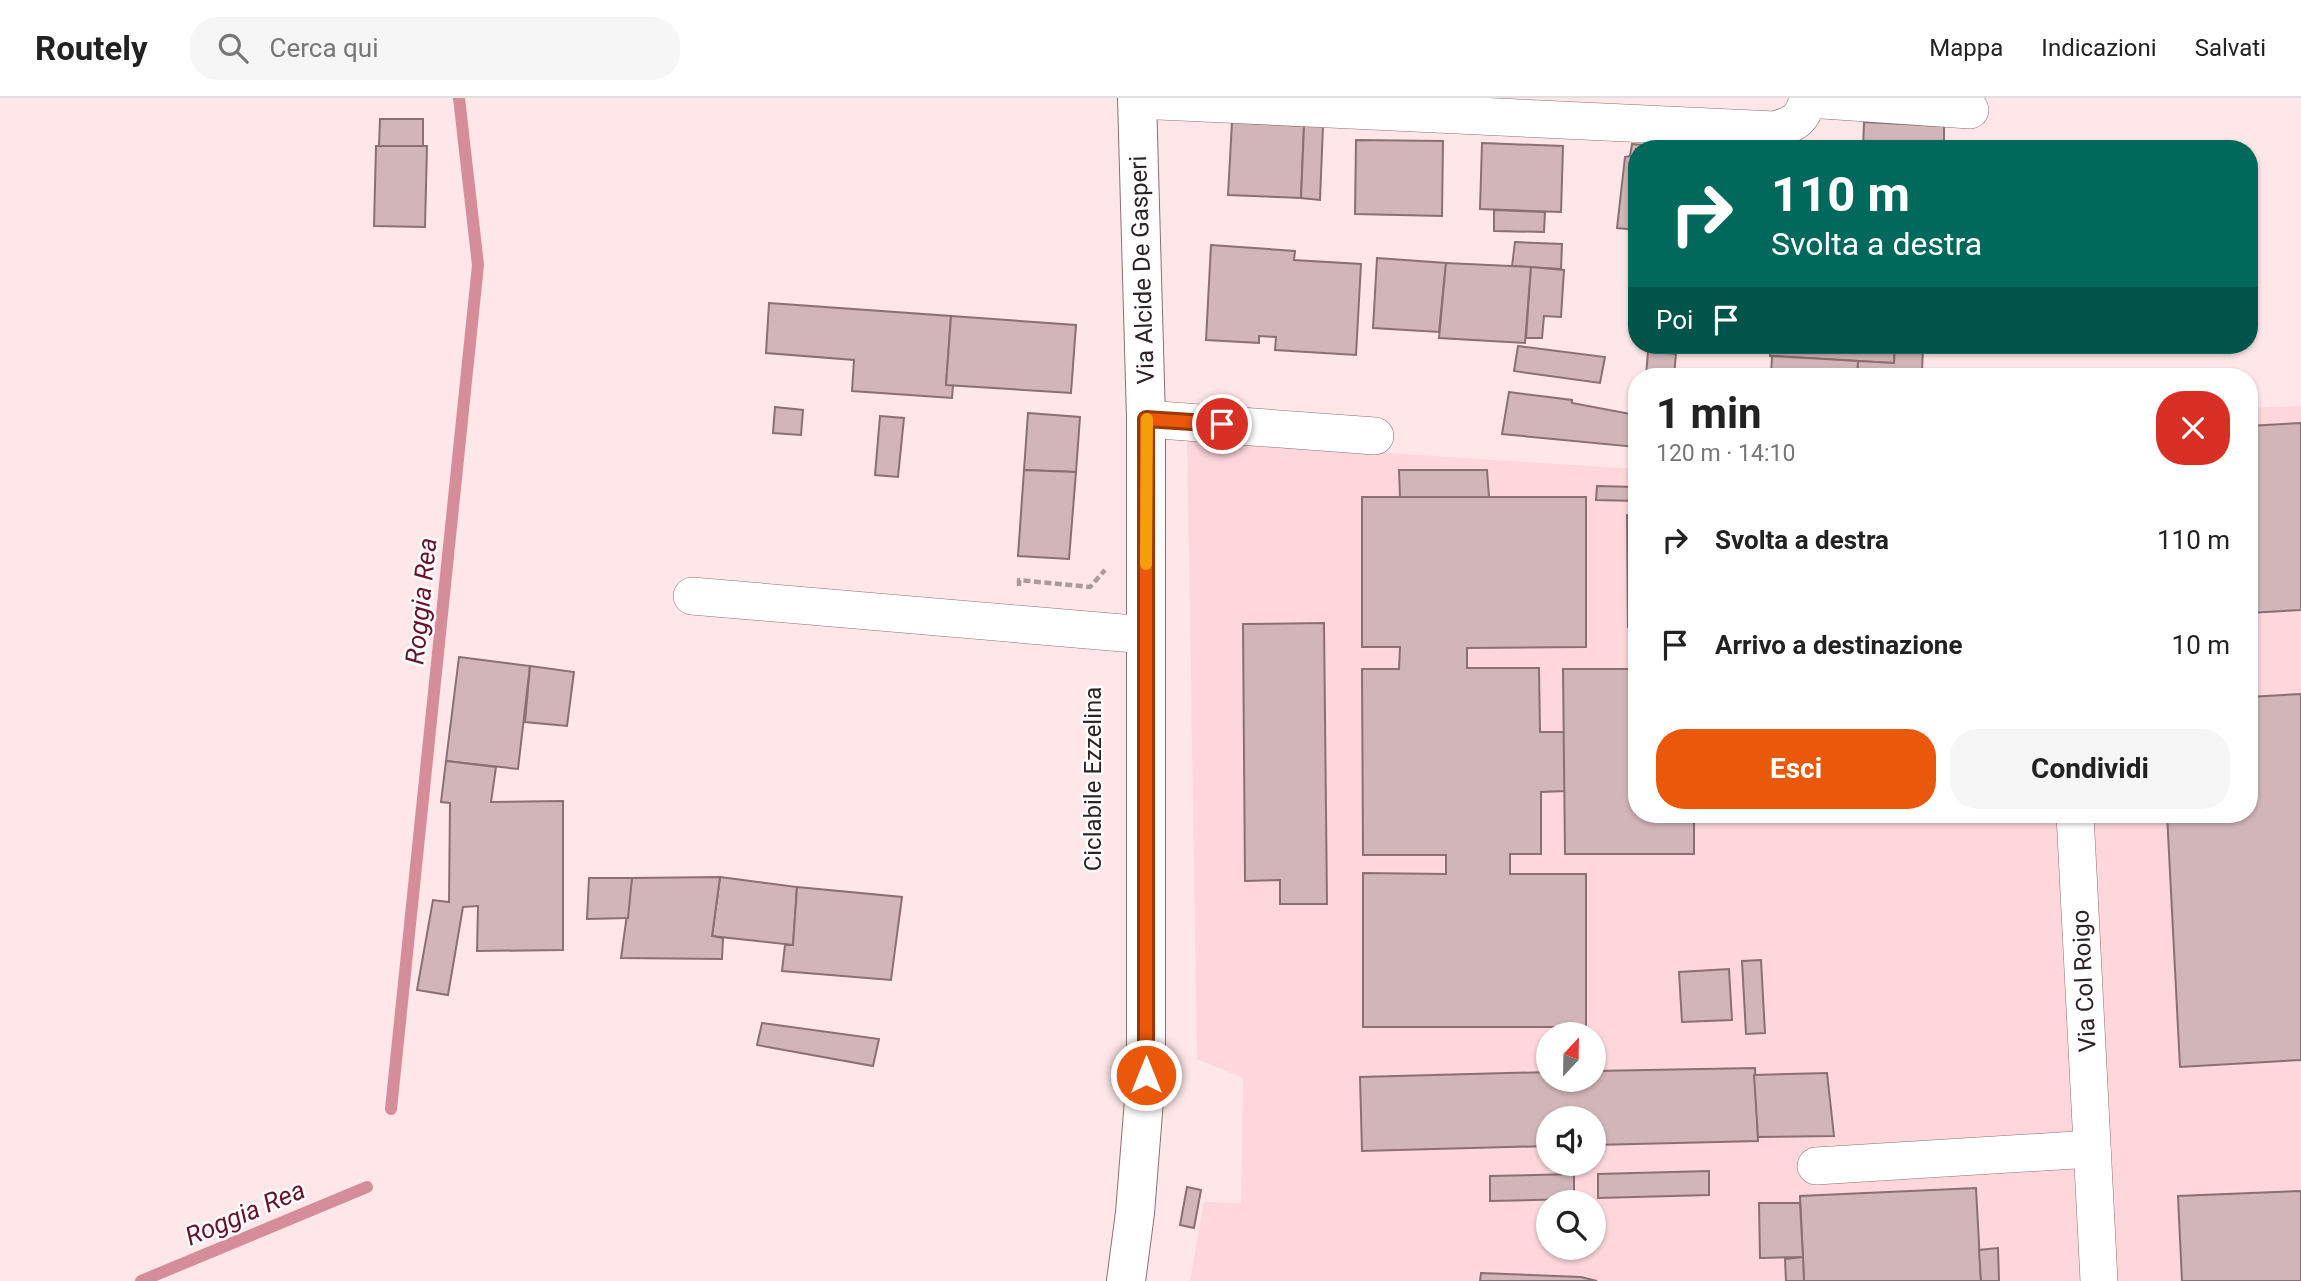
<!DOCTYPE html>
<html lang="it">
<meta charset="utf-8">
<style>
:root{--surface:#fff;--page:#f6f6f6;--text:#222;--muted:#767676;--line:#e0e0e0;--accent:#ea580c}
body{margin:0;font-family:Roboto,sans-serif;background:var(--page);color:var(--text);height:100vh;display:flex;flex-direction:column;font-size:26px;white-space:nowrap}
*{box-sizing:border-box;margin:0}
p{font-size:23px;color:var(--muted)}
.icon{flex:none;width:38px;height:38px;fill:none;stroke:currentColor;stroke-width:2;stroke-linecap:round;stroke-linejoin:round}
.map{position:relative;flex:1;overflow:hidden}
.drawer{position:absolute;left:1628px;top:270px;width:630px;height:455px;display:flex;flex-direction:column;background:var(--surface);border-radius:28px;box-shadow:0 2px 5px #0004}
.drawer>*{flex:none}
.guide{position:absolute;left:1628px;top:42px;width:630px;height:214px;border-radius:28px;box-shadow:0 2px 5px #0004;background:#00695c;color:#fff;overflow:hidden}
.needle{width:46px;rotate:22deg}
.controls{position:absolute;left:1536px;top:924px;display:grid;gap:14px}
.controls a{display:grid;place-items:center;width:70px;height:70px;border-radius:50%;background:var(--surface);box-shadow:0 2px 5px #0004;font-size:35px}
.pin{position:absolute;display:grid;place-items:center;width:60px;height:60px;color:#fff;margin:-30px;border:4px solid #fff;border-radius:50%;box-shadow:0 2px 7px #0007}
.me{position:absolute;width:77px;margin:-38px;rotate:0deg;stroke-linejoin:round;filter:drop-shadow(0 0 5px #0008)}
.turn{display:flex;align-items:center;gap:24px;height:147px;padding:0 28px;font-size:32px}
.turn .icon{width:91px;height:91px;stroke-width:2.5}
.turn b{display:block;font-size:49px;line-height:60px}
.then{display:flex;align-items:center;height:66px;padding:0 28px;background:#0003;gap:14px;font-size:26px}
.round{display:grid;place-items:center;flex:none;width:74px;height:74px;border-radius:28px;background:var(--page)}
.summary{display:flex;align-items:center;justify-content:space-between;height:119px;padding:0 28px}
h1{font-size:42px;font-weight:700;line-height:52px}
.primary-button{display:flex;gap:14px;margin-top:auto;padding:14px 28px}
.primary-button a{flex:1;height:80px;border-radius:28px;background:var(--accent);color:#fff;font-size:28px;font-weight:700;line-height:80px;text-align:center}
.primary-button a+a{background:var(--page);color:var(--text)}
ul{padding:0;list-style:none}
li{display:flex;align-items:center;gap:21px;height:105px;padding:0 28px}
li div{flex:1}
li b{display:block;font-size:26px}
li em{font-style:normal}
header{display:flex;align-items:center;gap:42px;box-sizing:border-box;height:98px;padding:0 35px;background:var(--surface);border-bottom:2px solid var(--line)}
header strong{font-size:33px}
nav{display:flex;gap:38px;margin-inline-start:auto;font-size:24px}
.search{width:490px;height:63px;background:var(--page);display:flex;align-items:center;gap:18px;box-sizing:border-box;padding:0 24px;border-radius:28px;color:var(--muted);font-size:26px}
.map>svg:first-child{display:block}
.built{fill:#fdd7db;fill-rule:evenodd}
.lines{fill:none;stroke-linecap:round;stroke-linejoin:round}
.stream{stroke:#d58e99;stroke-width:12}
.building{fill:#d2b5b9;stroke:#8a6f73;stroke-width:2}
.minor-casing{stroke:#8a6f73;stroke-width:38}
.secondary-casing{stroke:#8a6f73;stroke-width:40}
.path{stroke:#ac999b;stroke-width:4.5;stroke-dasharray:7 3.5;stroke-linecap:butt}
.minor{stroke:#fff;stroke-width:37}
.secondary{stroke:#fff;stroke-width:38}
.route-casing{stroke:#983908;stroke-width:18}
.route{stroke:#ea580c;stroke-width:12}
.slow{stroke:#f59e0b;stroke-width:12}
.labels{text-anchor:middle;stroke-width:5;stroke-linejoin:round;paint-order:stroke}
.street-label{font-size:24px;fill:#2d2224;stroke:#fff}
.water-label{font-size:26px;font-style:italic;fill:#67142b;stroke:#fff}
</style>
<header>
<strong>Routely</strong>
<div class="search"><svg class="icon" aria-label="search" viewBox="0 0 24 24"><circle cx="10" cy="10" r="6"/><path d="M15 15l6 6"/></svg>Cerca qui</div>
<nav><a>Mappa</a><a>Indicazioni</a><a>Salvati</a></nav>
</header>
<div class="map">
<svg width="2301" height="1183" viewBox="0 0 2301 1183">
<rect width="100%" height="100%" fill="#ffe7e9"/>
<path class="built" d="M2301 308V1183H1190L1204 1104 1241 1105 1243 980 1197 961 1187 342 1636 371V716H2249V310ZM1549 936H1594V982H1549ZM1549 1020H1594V1066H1549ZM1549 1104H1594V1150H1549Z"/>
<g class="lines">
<g class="stream">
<path d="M391 1011 478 167 459 0"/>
<path d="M141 1183 367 1089"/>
</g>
</g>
<g class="building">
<path d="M380 21H423V48H379Z"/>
<path d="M1232 24 1304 28 1301 100 1228 97Z"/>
<path d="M1864 24 1944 28V51H1863Z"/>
<path d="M1304 28H1323L1320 102 1301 100Z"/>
<path d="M1356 42 1443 43 1442 118 1355 116Z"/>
<path d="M1482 45 1563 48 1561 114 1480 111Z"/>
<path d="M1632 46 1658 48 1657 51H1636V132L1617 130 1625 59 1630 58Z"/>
<path d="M376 48H427L425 129 374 128Z"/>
<path d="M1494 112 1545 114 1544 134 1494 133Z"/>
<path d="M1515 144 1562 146 1561 171 1512 168Z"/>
<path d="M1211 147 1295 153 1294 162 1361 166 1356 257 1275 252 1276 239 1259 238V245L1206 242Z"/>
<path d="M1377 160 1446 165 1439 234 1373 230Z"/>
<path d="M1446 165 1531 169 1525 245 1439 240Z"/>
<path d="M1531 169 1564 172 1561 219 1544 218 1542 240H1526Z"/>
<path d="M769 205 951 218 946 287H953L952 300 852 293 854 262 766 255Z"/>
<path d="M951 218 1076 227 1071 295 946 287Z"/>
<path d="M1771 247H1895L1894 265 1770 258Z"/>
<path d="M1895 247H1923L1922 276 1857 278 1858 263 1894 265Z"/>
<path d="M1518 248 1605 259 1600 285 1514 273Z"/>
<path d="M1648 253 1676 256 1674 278H1646Z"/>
<path d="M1772 258 1858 263 1857 278H1771Z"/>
<path d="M1509 294 1572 302V305L1636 317V349L1502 336Z"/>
<path d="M775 309 803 312 801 337 773 335Z"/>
<path d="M1028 315 1080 319 1076 374 1024 372Z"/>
<path d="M880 318 904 320 898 379 875 377Z"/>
<path d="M2301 325V512L2249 515V328Z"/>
<path d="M1024 372 1076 374 1069 461 1018 458Z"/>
<path d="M1399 372H1487L1489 399H1400Z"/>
<path d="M1597 388 1636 389V403L1596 402Z"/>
<path d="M1362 399H1586V549L1467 550V570H1539L1540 634H1564L1565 693 1541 694V756H1510V776H1586V929H1363V775L1446 776V757H1363L1362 571H1399L1400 549H1362Z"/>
<path d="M1627 417H1636V529H1628Z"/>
<path d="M1324 525 1327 806H1280V782L1245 783 1243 526Z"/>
<path d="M459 559 530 568 518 671 446 663Z"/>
<path d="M530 568 574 574 567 628 525 624Z"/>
<path d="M1563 571H1636V716H1694V756H1565Z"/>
<path d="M2301 596V962L2180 969 2167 716H2249V599Z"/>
<path d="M446 663 496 669 491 704 563 703V852L477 853 478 808 463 809 448 897 417 892 433 802 449 804 450 705 441 704Z"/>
<path d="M720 779 797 789 793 847 712 838Z"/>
<path d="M720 779 712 838 723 840 722 861 621 860 632 780Z"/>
<path d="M589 780H632L628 820 587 821Z"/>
<path d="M797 789 902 799 891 882 782 873 785 847H793Z"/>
<path d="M1761 862 1765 935 1746 936 1742 863Z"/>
<path d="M1729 871 1732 922 1682 924 1679 874Z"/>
<path d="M762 925 879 941 873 968 757 947Z"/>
<path d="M1755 970 1758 1043 1594 1047V1020H1549V1048L1362 1053 1360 979 1549 974V982H1594V973Z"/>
<path d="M1827 975 1834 1038 1758 1039 1754 977Z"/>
<path d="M1709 1073V1097L1598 1100V1076Z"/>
<path d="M1574 1076V1101L1490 1103V1078Z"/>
<path d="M1187 1089 1201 1092 1194 1130 1180 1127Z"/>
<path d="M1976 1090 1981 1183H1804L1800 1098Z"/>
<path d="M2301 1093V1183H2182L2178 1098Z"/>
<path d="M1759 1105H1800L1803 1159 1760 1160Z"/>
<path d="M1998 1150 1999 1183H1981L1979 1152Z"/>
<path d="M1803 1159 1804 1183H1786L1785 1161Z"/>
<path d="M1481 1175 1581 1179 1597 1183H1480Z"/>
</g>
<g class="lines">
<g class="minor-casing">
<g id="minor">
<path d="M1808 1 1970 12"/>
<path d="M1137 2 1775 32C1795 26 1803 21 1808 0"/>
<path d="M1146 321 1375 338"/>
<path d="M692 498 1146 537"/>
<path d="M2075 716 2099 1183"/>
<path d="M1816 1068 2092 1051"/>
</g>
</g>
<g class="secondary-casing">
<path id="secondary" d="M1126 1183 1135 1115 1146 977V321L1137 0"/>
</g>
<path class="path" d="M1019 488V482L1090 489 1105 472"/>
<use href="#minor" class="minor"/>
<use href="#secondary" class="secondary"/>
</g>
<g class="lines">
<g class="route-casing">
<path id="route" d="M1146 977V321L1222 326"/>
</g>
<use href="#route" class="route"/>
<path class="slow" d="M1146 466 1147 321"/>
</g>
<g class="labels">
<g class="street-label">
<text transform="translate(1142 172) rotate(-92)" y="8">Via Alcide De Gasperi</text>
<text transform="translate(1093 681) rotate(-90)" y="8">Ciclabile Ezzelina</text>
<text transform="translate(2084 883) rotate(-93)" y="8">Via Col Roigo</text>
</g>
<g class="water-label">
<text transform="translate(421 503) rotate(-84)" y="9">Roggia Rea</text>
<text transform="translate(245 1115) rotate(-23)" y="9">Roggia Rea</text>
</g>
</g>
</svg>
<div class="controls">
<a><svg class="needle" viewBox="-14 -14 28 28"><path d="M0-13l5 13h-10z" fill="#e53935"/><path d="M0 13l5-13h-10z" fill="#767676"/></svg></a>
<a><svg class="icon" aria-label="sound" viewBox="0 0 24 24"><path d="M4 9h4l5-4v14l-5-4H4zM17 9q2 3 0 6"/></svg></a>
<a><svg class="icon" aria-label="search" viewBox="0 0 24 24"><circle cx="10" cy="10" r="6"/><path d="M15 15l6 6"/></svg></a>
</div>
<div class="pin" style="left:1222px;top:326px;background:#d93025"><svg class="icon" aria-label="arrive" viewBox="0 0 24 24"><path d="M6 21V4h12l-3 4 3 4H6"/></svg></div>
<svg class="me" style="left:1146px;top:977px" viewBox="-20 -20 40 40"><circle r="17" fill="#ea580c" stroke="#fff" stroke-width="3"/><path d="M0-11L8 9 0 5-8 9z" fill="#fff"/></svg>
<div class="guide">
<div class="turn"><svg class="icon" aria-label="right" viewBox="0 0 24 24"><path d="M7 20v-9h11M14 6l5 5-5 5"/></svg><div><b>110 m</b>Svolta a destra</div></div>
<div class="then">Poi<svg class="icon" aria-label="arrive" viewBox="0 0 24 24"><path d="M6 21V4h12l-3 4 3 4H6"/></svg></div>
</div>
<section class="drawer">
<div class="summary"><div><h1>1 min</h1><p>120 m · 14:10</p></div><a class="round" style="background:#d93025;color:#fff"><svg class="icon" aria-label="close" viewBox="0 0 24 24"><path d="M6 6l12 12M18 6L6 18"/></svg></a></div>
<ul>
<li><svg class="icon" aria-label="right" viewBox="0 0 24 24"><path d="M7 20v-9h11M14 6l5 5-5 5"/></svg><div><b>Svolta a destra</b></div><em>110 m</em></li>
<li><svg class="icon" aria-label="arrive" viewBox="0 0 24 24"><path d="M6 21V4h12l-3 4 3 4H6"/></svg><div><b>Arrivo a destinazione</b></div><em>10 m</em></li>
</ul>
<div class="primary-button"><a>Esci</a><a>Condividi</a></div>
</section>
</div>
